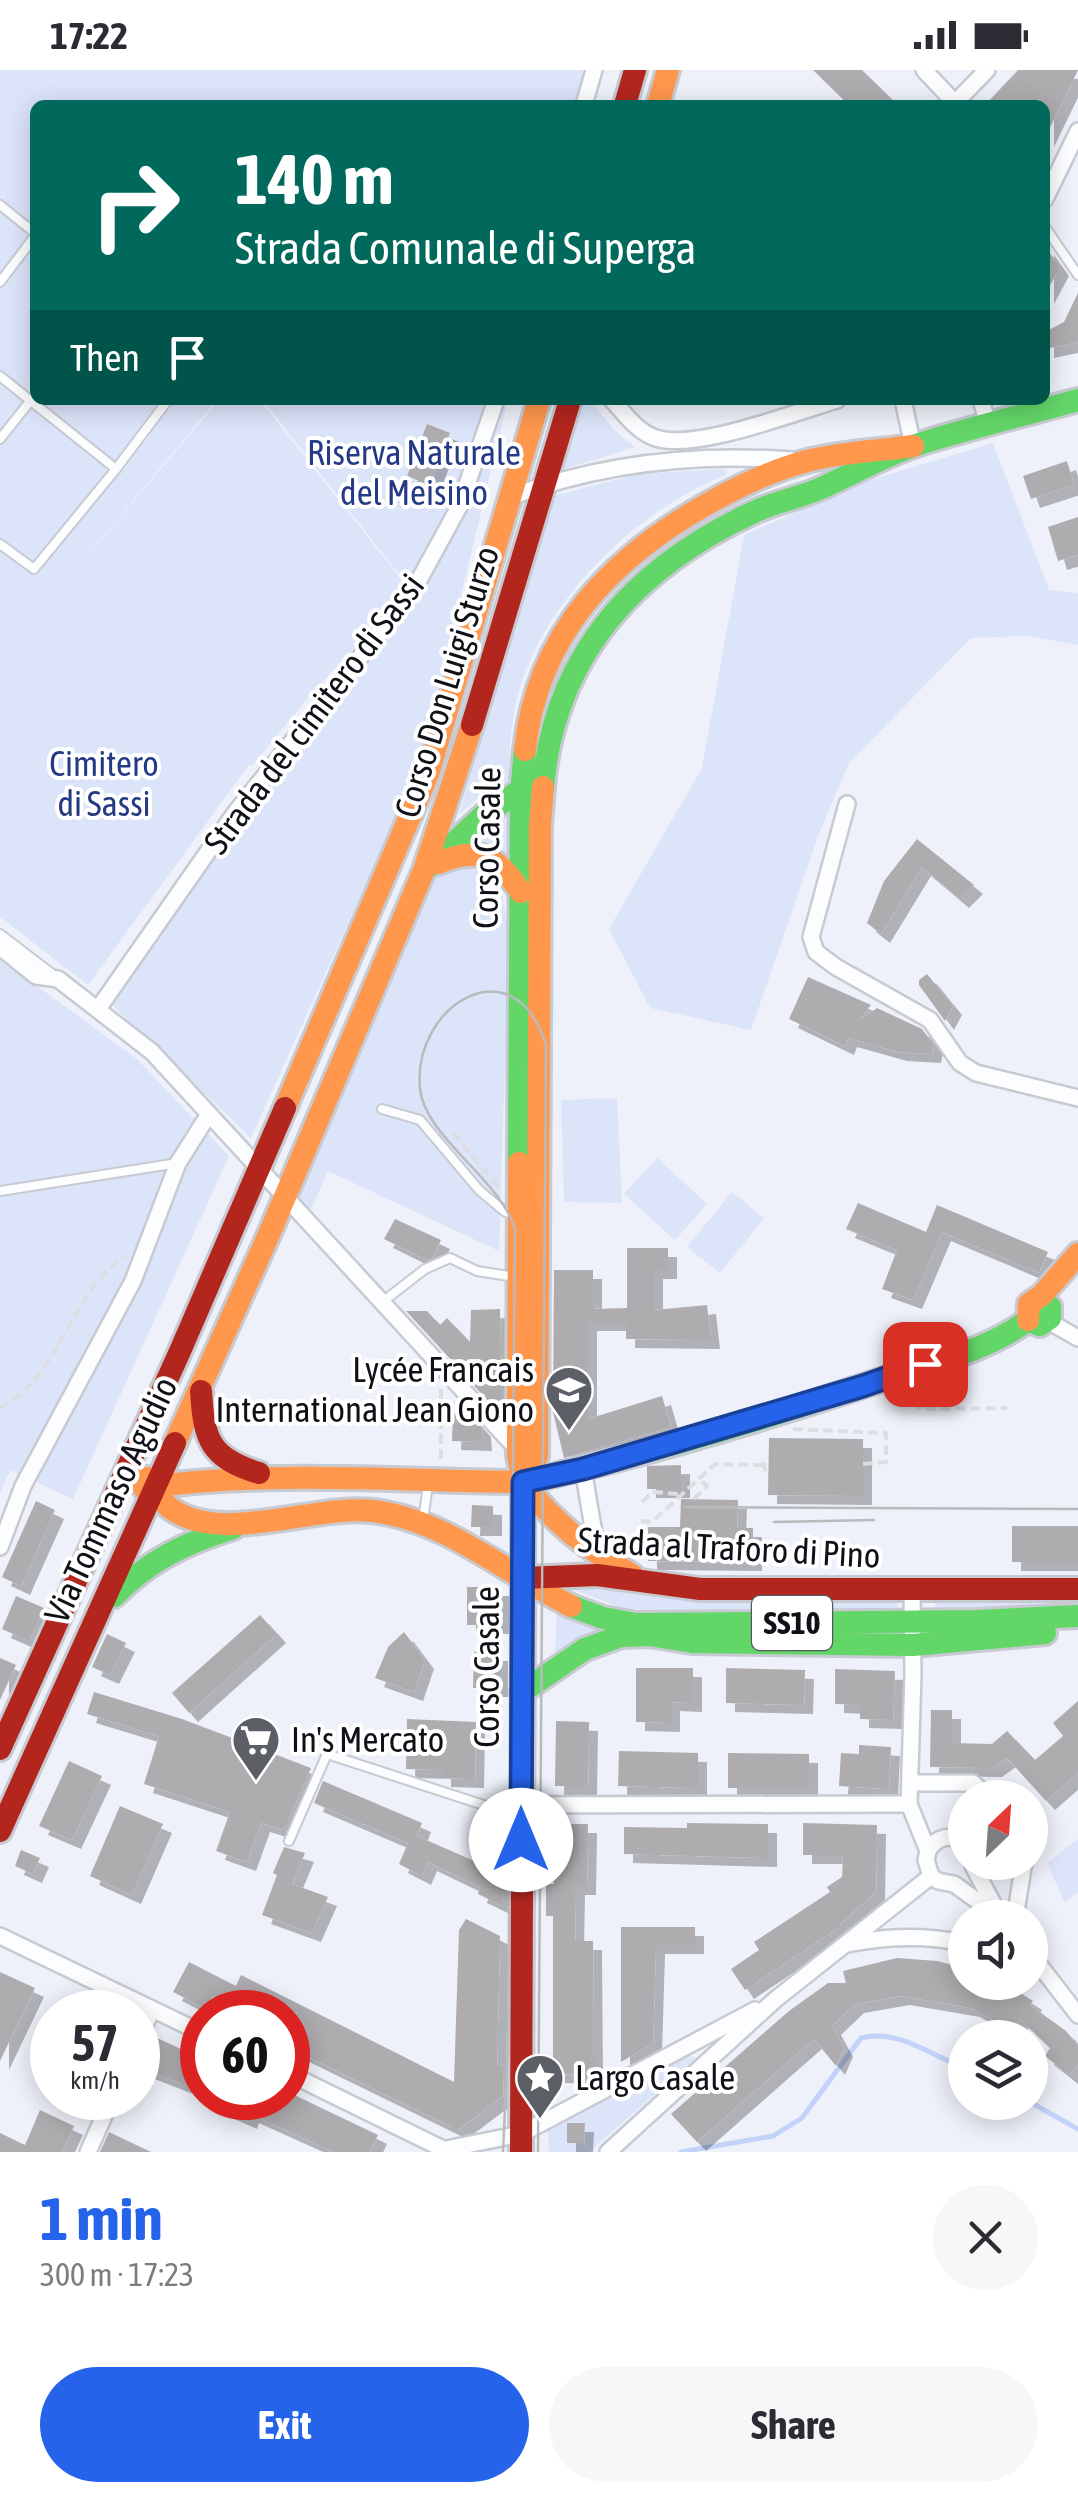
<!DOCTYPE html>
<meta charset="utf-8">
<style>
:root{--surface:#fff;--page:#f7f7f7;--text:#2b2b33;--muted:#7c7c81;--accent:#2563eb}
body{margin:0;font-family:"Asap Condensed",sans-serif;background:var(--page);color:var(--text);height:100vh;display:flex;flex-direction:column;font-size:38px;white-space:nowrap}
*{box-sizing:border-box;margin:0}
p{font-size:32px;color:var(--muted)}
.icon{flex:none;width:55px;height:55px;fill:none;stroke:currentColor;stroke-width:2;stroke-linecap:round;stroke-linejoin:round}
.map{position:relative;height:2082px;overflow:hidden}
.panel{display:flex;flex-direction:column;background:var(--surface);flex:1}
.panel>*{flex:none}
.banner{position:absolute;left:30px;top:30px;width:1020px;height:305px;border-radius:15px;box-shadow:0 5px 25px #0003;background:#00695c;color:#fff;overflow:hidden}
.needle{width:65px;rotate:25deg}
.tools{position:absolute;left:948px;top:1710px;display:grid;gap:20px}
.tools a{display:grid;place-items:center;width:100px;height:100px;border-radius:50%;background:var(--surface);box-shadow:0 5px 25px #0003;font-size:50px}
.speed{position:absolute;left:30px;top:1920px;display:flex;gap:20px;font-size:50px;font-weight:700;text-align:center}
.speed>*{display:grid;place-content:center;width:130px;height:130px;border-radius:50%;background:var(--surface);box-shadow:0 5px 25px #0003;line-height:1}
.speed small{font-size:25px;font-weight:400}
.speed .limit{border:15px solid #d22;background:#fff;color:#111}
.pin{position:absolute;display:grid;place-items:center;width:85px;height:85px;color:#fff;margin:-42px;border-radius:20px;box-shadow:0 5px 15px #0006}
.me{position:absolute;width:110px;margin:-55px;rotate:0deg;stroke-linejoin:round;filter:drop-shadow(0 0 8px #0008)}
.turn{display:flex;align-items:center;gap:35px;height:210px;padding:0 40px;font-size:45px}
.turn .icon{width:130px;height:130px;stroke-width:2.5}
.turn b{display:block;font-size:70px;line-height:85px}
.then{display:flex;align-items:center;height:95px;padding:0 40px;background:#0003;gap:20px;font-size:38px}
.round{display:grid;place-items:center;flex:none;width:105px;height:105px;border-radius:52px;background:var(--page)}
.summary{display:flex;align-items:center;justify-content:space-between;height:170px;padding:0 40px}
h1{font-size:60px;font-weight:700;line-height:75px;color:var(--accent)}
.button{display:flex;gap:20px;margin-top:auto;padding:20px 40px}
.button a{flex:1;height:115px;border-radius:60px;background:var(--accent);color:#fff;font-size:40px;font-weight:700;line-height:115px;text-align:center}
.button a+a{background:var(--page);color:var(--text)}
.status{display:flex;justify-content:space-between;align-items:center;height:70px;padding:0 50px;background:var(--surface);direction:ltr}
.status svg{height:28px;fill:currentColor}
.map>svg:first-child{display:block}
.green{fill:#dce4fa}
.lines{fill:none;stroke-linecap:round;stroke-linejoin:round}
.stream{stroke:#c2d2f9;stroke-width:5}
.building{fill:#afacaf;filter:url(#shadow)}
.lane-casing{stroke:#c7cad1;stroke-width:12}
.street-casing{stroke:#c7cad1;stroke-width:20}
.fast-casing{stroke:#c7cad1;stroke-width:28}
.slow-casing{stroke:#c7cad1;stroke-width:28}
.jam-casing{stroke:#c7cad1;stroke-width:28}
.path{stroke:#dddee0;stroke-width:4;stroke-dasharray:10 5;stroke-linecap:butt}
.lane{stroke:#fcfdfe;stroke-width:8}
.street{stroke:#fcfdfe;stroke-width:15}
.fast{stroke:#63d668;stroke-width:22}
.slow{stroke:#ff974d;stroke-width:22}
.jam{stroke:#b3261e;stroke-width:22}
.tram{stroke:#b8babc;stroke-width:2.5}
.route-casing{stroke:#184099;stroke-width:25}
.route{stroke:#2563eb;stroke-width:18}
.labels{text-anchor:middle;stroke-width:8;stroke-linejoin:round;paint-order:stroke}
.shield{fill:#fff;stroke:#57585d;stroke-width:2.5}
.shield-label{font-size:32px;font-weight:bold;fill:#0f1117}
.park-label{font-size:35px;fill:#253a84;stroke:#fff}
.street-label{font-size:35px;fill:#0f1117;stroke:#fff}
.poi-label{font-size:35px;fill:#0f1117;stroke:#fff;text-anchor:start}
</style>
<div class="status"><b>17:22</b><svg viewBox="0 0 49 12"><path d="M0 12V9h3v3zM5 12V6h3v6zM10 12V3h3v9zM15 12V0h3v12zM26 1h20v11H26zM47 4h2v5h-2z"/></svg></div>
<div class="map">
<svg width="1078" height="2082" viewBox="0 0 1078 2082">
<defs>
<filter id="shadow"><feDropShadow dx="9" dy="9" stdDeviation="0" flood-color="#0004"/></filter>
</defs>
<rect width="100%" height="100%" fill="#eef1f9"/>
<g class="green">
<path d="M0 0H592L583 35H35V330H217L46 535 219 330H260L408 518 306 630 252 696 249 695 88 915 0 847Z"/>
<path d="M263 330H508L428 662 386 769 251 1068 110 933 237 747 411 520Z"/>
<path d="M582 330H590L615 361 635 377 561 400Z"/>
<path d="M993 373 1049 520 1078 523V575L1028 566 971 568 849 693 818 766 751 960 650 938 609 859 702 698 744 465 867 411Z"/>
<path d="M722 399 727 401 726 405C643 437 559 516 526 600 512 635 508 676 510 714L484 724 459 744 554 426 637 404Z"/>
<path d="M512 736 510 793 471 772Z"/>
<path d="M474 789 500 810 509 865 499 1181 328 1101 310 1141 298 1125 433 808 444 796Z"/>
<path d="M0 889 137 989 229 1086 73 1429 10 1400 0 1423Z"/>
<path d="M617 1028 622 1133 564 1132 561 1030Z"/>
<path d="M657 1088 707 1134 675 1170 624 1124Z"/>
<path d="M732 1122 764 1148 720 1203 687 1177Z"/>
<path d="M564 1516 897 1530V1540L652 1541 622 1538Z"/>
<path d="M935 1530H1078V1537L935 1541Z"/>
<path d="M557 1538 603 1556 555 1583Z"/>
<path d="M1078 1769V1822L1065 1833 1047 1793Z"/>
<path d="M688 1985 696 1988 589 2082H549L548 2060Z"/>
</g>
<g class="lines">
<g class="stream">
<path d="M1030 2032 1078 2059"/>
<path d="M681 2082 773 2066 802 2048 861 1968C896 1958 934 1986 965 1999"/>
</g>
</g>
<g class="building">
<path d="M813 0H862L898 35H849Z"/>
<path d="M1018 0H1078L1045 68V35H985Z"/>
<path d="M1045 176 1060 197 1045 225Z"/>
<path d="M1078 223V272L1045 279V262L1064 252Z"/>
<path d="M427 354 450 363 430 415 407 406Z"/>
<path d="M1067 391 1074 415 1031 429 1023 406Z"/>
<path d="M1078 447V485L1058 491 1048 457Z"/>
<path d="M917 769 974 815 960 829 922 797 881 864 867 853 884 811Z"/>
<path d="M927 904 953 936 945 951 919 915V910Z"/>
<path d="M808 907 871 935 859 950 877 938 922 959 934 975 932 984 898 982 848 968 845 976 789 949Z"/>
<path d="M858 1133 926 1162 937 1135 1048 1182 1039 1203 942 1162 913 1230 882 1219 897 1180 846 1159Z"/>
<path d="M395 1149 441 1170 433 1187 427 1190 384 1169Z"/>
<path d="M627 1178H668V1200H654V1240L707 1235 711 1270 626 1269V1252H588V1349L662 1326 671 1357 564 1388 553 1342 554 1200H593V1239L627 1238Z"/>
<path d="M500 1239 502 1329 493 1336 463 1304 464 1290 453 1292 406 1241H427L440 1255 447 1248 470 1272 471 1240Z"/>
<path d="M466 1340 482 1358 483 1372 452 1371 453 1344Z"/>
<path d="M769 1368 863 1369V1426L768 1425Z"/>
<path d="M681 1395V1419H647V1396Z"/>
<path d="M681 1429 738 1430 737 1458H753V1492L648 1491V1457H680Z"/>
<path d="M36 1431 55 1440 21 1516 2 1507Z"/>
<path d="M472 1435 493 1436V1457H471Z"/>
<rect x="1012" y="1456" width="66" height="36"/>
<rect x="467" y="1517" width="33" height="38"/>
<path d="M16 1526 44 1538 29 1571 2 1559Z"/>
<path d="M260 1545 277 1564 189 1643 172 1623Z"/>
<path d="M404 1562 425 1590 414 1622 375 1608 388 1577Z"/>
<path d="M107 1564 126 1573 110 1605 92 1597Z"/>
<path d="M474 1582H499V1618H473Z"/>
<path d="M0 1588 16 1595 0 1630Z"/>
<path d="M636 1598H693V1633L671 1632V1653L636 1652Z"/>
<path d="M726 1598 805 1600 804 1635 726 1633Z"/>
<path d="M835 1599 895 1601 893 1650 860 1649V1635L835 1634Z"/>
<path d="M94 1622 182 1649 311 1698 284 1760 261 1753 247 1792 216 1781 230 1742 144 1714 159 1666 87 1644Z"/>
<path d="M1078 1631V1703L1046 1731 1007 1688 993 1698 930 1697 931 1640H952V1673L992 1674 1007 1661 1035 1690 1063 1666 1053 1653Z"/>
<path d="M407 1649 476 1652 475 1709 442 1708V1700L406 1699Z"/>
<path d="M556 1651 589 1652 588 1716H555Z"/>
<path d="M859 1675 891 1677 889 1719 839 1716 841 1683 859 1684Z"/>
<path d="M619 1681 698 1683V1718L618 1716Z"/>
<path d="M728 1683 809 1684V1718H728Z"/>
<path d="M69 1691 102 1706 72 1770 39 1756Z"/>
<path d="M323 1711 422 1753 417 1766 481 1794 484 1788 501 1796V1835L478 1824 480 1817 428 1792 422 1806 399 1794 408 1773 314 1733Z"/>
<path d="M120 1736 163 1754 132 1825 90 1806Z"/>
<path d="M687 1753 768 1754V1788L624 1784V1757L687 1758Z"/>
<path d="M803 1753 877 1755 876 1822 840 1854 841 1856 745 1920 731 1899 759 1880 754 1872 830 1822 827 1817 842 1807 843 1785H803Z"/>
<path d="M554 1754H588L587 1816H576L575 1871H593L594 2005 553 2004V1846H546V1814H554Z"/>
<path d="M284 1777 305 1783 292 1814 328 1827 312 1863 262 1845 277 1805 273 1803Z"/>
<path d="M21 1780 40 1788 33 1804 15 1796Z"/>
<path d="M466 1849 500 1866 497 1995 504 1996 503 2026 458 2060 288 1977V1962L297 1942H249L213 1926 206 1939 173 1922 189 1892 236 1916 241 1905 454 2012 459 1860Z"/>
<path d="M621 1857H695V1875H656L653 1973 621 1992Z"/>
<path d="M897 1888 937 1891 965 1898V1912H1003L1033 1931 1030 1935 1066 1961 1078 1976V1994L1069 2005 1045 1986 1050 1978 1020 1949 1012 1961 971 1938 901 1926 855 1934 832 1956 844 1978 836 1996 814 1969 697 2072 671 2044 789 1941 828 1913H846L843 1901Z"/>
<path d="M0 1902 35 1918 0 1991Z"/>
<path d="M153 1966 202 1989V2022L138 1997Z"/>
<path d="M288 2022 378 2065 370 2082H334L250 2044 248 2050 198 2028H288Z"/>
<path d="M40 2040 74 2056 62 2082H0V2063L25 2075Z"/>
<path d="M567 2053H585L584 2073H567Z"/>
<path d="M109 2062 151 2082H100Z"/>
</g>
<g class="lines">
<g class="lane-casing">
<g id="lane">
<path d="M0 135 35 163"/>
<path d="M1045 157 1078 205"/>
<path d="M0 212 35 166"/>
<path d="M0 306 116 399 168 330"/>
<path d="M0 369 35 325"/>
<path d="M0 474 34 499 116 399"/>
<path d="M0 864 51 903"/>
<path d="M382 1039 420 1050 479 1120 504 1141 515 1146"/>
<path d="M0 1121 178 1093"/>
<path d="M381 1233 425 1199 450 1188 477 1201 515 1207"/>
<path d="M423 1451 428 1415"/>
<path d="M289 1771 327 1684 499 1740 517 1736"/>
</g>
</g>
<g class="street-casing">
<g id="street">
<path d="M924 0 955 33"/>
<path d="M584 35 594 0"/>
<path d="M953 35 987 0"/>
<path d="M1045 129 1078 61"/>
<path d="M612 330C624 343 636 360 653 367 690 383 796 342 837 330"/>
<path d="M903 330 913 376"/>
<path d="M981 330 988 354"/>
<path d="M510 427C601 393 696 383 792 390"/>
<path d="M847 734 811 867 816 882 836 897 930 950 960 993 976 1003 1078 1028"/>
<path d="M0 877 36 906 58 909 152 982 518 1380"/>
<path d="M98 939 235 743 413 521 460 435 496 330"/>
<path d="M1048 1251 1078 1268"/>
<path d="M583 1399 594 1463 604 1485"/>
<path d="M0 1477 23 1416 133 1211 178 1093 209 1044"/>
<path d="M912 1521 913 1604 909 1734 928 1781 926 1790 931 1806 938 1811 954 1814 1000 1847"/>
<path d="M912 1713H973L989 1728"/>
<path d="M521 1735 909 1734"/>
<path d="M928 1781C936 1767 951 1763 965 1772"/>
<path d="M973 1796 997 1841"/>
<path d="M1015 1848 1024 1792"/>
<path d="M0 1866 202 1963"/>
<path d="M847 1874C889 1866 923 1865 965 1873"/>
<path d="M1030 1883 1078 1945"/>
<path d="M138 1971 152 1939"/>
<path d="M288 2003 449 2082"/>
<path d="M446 2079 521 2064 755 1940"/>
<path d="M88 2082 112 2028"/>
<path d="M608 2082 776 1929 931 1806"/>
</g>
</g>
<g class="fast-casing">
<g id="fast">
<path d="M543 717C554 584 637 496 754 442 775 432 798 428 819 419 851 405 883 386 916 375 969 358 1024 345 1078 330"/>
<path d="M428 797 484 745 532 712"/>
<path d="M519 1093 521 723 525 680"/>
<path d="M1028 1250 1040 1255 1050 1248V1237L1037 1230"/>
<path d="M523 1412C648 1385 774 1346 896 1305 941 1290 990 1279 1028 1250"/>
<path d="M114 1526C149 1490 186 1473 233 1458"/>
<path d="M571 1536 603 1548 636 1554 978 1551 1078 1546"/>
<path d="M522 1622 585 1579 621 1566 649 1565 692 1572 913 1575 1045 1563"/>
</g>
</g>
<g class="slow-casing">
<g id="slow">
<path d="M658 35 668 0"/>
<path d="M525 680C537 564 611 488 709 433 739 416 773 400 807 391 842 382 878 381 913 376"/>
<path d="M438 793C480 775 496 786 521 822"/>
<path d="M285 1038 428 704 539 330"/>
<path d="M519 1093 518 1385 523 1412V1549"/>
<path d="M1028 1250 1029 1234 1042 1225 1078 1184"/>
<path d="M175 1373 270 1162 424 800 472 655"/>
<path d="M147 1408C155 1417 160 1431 170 1438 221 1476 314 1434 373 1441 447 1450 507 1504 571 1536"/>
<path d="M523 1412 537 1386 540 754 543 717"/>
<path d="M523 1412C552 1452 589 1480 632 1505"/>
<path d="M144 1418C266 1400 399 1411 523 1412"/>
</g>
</g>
<g class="jam-casing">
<g id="jam">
<path d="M625 35 635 0"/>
<path d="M472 655 570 330"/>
<path d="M201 1321C204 1370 210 1388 259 1403"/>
<path d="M523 1508 597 1505 700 1519H1078"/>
<path d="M0 1679 181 1279 285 1038"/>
<path d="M0 1761 175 1373"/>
<path d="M521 2082 523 1549"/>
</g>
</g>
<g class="path">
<path d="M453 1063 498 1116"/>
<path d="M903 1321 921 1339 1007 1338"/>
<path d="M0 1338C61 1306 68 1226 124 1187"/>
<path d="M793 1359 886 1363V1392L863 1394"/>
<path d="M441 1389V1319"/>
<path d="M766 1401 763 1395 768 1389"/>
<path d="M694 1429 707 1416 701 1410"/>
<path d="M642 1432 652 1422 678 1424"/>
<path d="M641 1451 652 1452 715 1394 763 1395"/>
</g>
<use href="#lane" class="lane"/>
<use href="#street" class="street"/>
<use href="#fast" class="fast"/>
<use href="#slow" class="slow"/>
<use href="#jam" class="jam"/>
<g class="tram">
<path d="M685 1437 1078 1439"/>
<path d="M774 1452 874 1450"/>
<path d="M503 2082 508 1972 515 1159C501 1110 425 1067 420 1019 412 934 515 873 546 975L538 2082"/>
</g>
</g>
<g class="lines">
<g class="route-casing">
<path id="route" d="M521 1770 523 1412 583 1399 863 1316 925 1294"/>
</g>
<use href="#route" class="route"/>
</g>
<defs>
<g id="school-pin" transform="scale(2.5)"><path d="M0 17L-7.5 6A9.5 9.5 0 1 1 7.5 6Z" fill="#5d5f66" stroke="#fff"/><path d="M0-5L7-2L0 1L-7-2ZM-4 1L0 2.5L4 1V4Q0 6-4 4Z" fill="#fff"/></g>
<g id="supermarket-pin" transform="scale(2.5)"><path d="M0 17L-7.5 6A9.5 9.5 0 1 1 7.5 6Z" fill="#5d5f66" stroke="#fff"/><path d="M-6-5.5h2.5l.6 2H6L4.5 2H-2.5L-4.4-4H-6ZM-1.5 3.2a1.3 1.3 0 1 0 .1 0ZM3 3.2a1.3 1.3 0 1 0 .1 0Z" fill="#fff"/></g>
<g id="sight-pin" transform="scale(2.5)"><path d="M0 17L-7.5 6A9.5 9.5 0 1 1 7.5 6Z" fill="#5d5f66" stroke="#fff"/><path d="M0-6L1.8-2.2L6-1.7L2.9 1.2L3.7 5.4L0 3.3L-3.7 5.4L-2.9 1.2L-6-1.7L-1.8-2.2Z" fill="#fff"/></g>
</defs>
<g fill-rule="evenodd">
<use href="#school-pin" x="569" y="1320"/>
<use href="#supermarket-pin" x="256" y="1670"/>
<use href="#sight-pin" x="540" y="2008"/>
</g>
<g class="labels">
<rect class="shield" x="752" y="1526" width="80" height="54" rx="8"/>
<g class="shield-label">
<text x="792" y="1564">SS10</text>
</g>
<g class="park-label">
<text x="414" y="395">Riserva Naturale<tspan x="414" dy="40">del Meisino</tspan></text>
<text x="104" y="706">Cimitero<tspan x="104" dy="40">di Sassi</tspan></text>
</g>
<g class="street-label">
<text transform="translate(447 612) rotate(-73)" y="12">Corso Don Luigi Sturzo</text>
<text transform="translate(314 644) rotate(-53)" y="12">Strada del cimitero di Sassi</text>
<text transform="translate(487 778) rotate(-89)" y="12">Corso Casale</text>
<text transform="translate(111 1430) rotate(-65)" y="12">Via Tommaso Agudio</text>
<text transform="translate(729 1478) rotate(3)" y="12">Strada al Traforo di Pino</text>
<text transform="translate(487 1597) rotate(-90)" y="12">Corso Casale</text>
</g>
<g class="poi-label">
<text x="534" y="1312" text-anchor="end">Lycée Francais<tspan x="534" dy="40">International Jean Giono</tspan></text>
<text x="291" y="1682">In's Mercato</text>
<text x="575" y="2020">Largo Casale</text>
</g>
</g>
</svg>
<div class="tools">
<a><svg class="needle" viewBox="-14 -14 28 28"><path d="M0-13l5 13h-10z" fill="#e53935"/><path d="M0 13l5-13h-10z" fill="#7c7c81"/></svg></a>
<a><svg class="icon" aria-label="sound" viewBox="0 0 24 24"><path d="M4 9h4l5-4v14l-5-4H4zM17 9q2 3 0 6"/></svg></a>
<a><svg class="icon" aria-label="layers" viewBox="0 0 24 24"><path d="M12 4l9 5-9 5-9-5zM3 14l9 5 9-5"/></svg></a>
</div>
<div class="speed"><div>57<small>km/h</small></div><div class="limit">60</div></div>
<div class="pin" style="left:925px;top:1294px;background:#d93025"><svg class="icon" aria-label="arrive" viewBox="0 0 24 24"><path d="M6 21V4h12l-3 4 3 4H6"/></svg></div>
<svg class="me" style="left:521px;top:1770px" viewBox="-20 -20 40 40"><circle r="19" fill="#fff"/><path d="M0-13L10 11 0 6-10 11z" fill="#2563eb"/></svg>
<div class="banner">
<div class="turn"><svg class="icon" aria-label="right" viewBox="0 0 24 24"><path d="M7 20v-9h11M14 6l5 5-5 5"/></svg><div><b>140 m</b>Strada Comunale di Superga</div></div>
<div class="then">Then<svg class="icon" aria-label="arrive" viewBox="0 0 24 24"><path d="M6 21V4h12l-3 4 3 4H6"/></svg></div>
</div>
</div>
<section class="panel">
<div class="summary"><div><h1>1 min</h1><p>300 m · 17:23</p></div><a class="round"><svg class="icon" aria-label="close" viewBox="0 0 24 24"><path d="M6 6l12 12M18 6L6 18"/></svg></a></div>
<div class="button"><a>Exit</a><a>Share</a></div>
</section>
